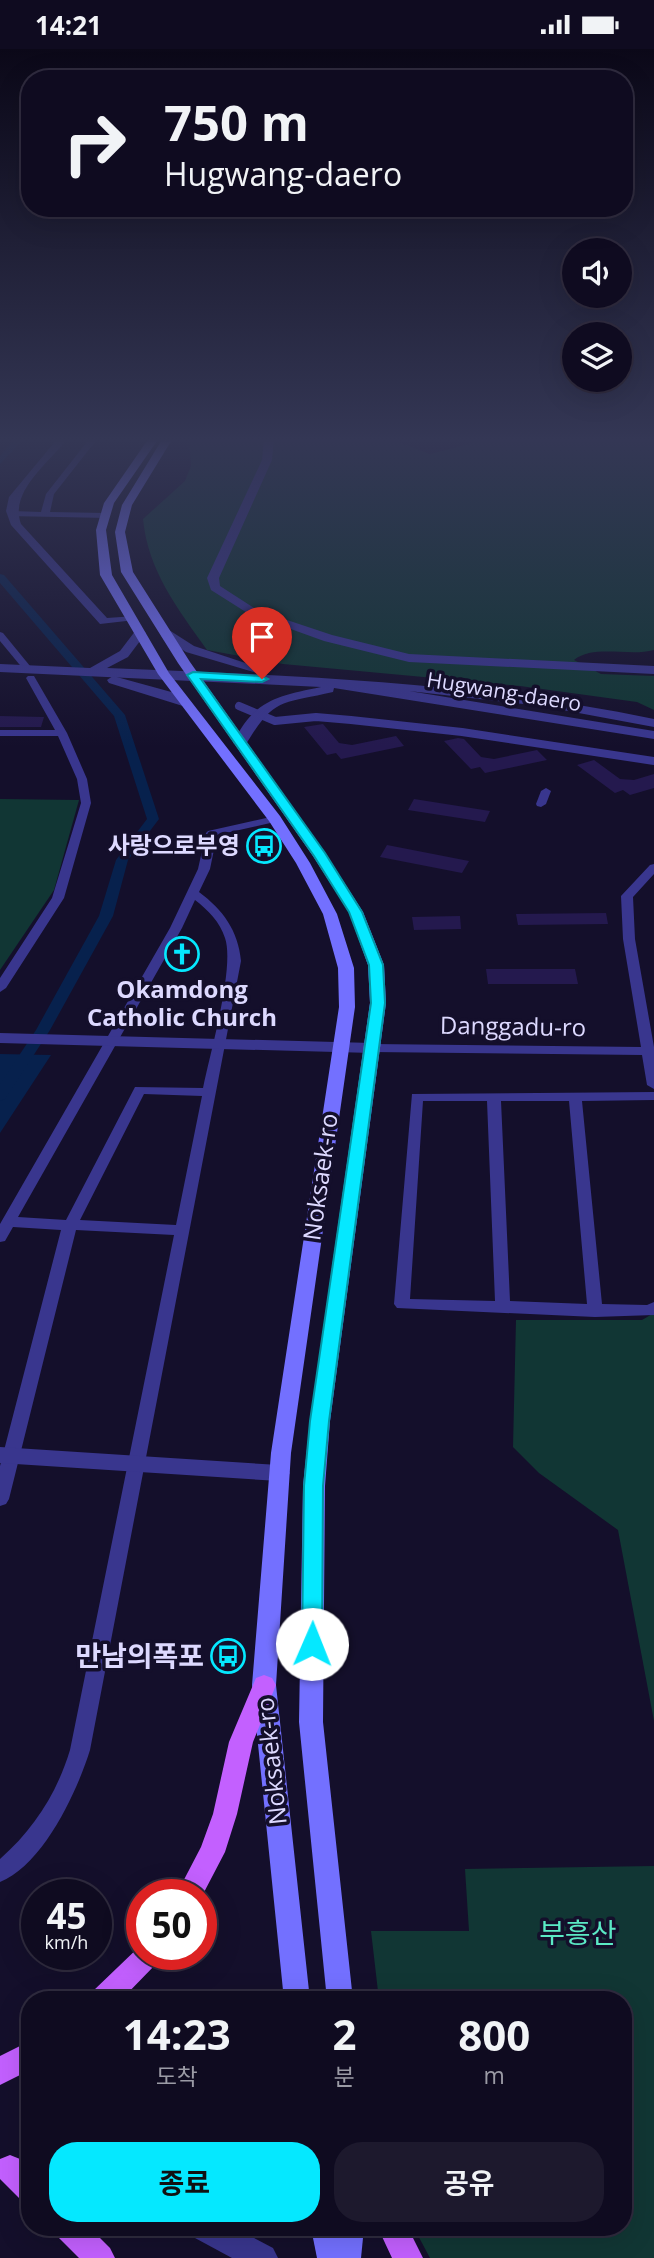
<!DOCTYPE html>
<html lang="ko">
<meta charset="utf-8">
<style>
:root{--surface:#0f0b20;--page:#1d192d;--text:#f1f3f6;--muted:#9b9ba5;--line:#2f2b3e;--accent:#05e8ff}
body{margin:0;font-family:"Open Sans","Noto Sans KR",sans-serif;background:var(--page);color:var(--text);height:100vh;display:flex;flex-direction:column;font-size:26px;white-space:nowrap}
*{box-sizing:border-box;margin:0}
p{font-size:23px;color:var(--muted)}
.icon{flex:none;width:38px;height:38px;fill:none;stroke:currentColor;stroke-width:2;stroke-linecap:round;stroke-linejoin:round}
.map{position:relative;flex:1;overflow:hidden}
.side{position:absolute;left:21px;top:1942px;width:611px;height:245px;display:flex;flex-direction:column;background:var(--surface);border-radius:28px;box-shadow:0 7px 28px #0002,0 0 0 2px var(--line)}
.side>*{flex:none}
.hud{position:absolute;left:21px;top:21px;width:612px;height:147px;border-radius:28px;box-shadow:0 7px 28px #0002,0 0 0 2px var(--line);background:#0f0b20;color:var(--text);overflow:hidden}
.controls{position:absolute;left:562px;top:189px;display:grid;gap:14px}
.controls a{display:grid;place-items:center;width:70px;height:70px;border-radius:50%;background:var(--surface);box-shadow:0 7px 28px #0002,0 0 0 2px var(--line);font-size:35px}
.speed{position:absolute;left:21px;top:1830px;display:flex;gap:14px;font-size:35px;font-weight:700;text-align:center}
.speed>*{display:grid;place-content:center;width:91px;height:91px;border-radius:50%;background:var(--surface);box-shadow:0 7px 28px #0002,0 0 0 2px var(--line);line-height:1}
.speed small{font-size:18px;font-weight:400}
.speed .limit{border:10px solid #d22;background:#fff;color:#111}
.pin{position:absolute;display:grid;place-items:center;width:60px;height:60px;color:#fff;margin:-72px -30px;border-radius:50% 50% 50% 0;rotate:-45deg;box-shadow:0 0 7px #0007}
.pin .icon{rotate:45deg}
.me{position:absolute;width:77px;margin:-38px;rotate:1deg;stroke-linejoin:round;filter:drop-shadow(0 0 5px #0008)}
.turn{display:flex;align-items:center;gap:24px;height:147px;padding:0 28px;font-size:32px}
.turn .icon{width:91px;height:91px;stroke-width:2.5}
.turn b{display:block;font-size:49px;line-height:60px}
.eta{display:flex;justify-content:space-evenly;align-items:center;height:119px;text-align:center}
.eta b{font-size:42px;font-weight:700;line-height:49px}
.primary-button{display:flex;gap:14px;margin-top:auto;padding:14px 28px}
.primary-button a{flex:1;height:80px;border-radius:28px;background:var(--accent);color:#111;font-size:28px;font-weight:700;line-height:80px;text-align:center}
.primary-button a+a{background:var(--page);color:var(--text)}
.status{display:flex;justify-content:space-between;align-items:center;height:49px;padding:0 35px;background:var(--surface);direction:ltr}
.status svg{height:19px;fill:currentColor}
.map>svg:first-child{display:block}
.green{fill:#113634}
.water{fill:#07214d}
.lines{fill:none;stroke-linecap:round;stroke-linejoin:round}
.canal{fill:#07214d;fill-rule:evenodd}
.building{fill:#24194e}
.pedestrian{stroke:#39368e;stroke-width:8}
.minor{fill:#39368e;fill-rule:evenodd}
.tertiary{fill:#39368e;fill-rule:evenodd}
.secondary{fill:#7370ff;fill-rule:evenodd}
.primary{fill:#c360ff;fill-rule:evenodd}
.route{fill:#05e8ff;stroke:#0397a6;stroke-width:2}
.labels{text-anchor:middle;stroke-width:7;stroke-linejoin:round;paint-order:stroke}
.far-street-label{font-size:21px;fill:#ddd9ff;stroke:#140f2b}
.poi-label{font-size:24px;font-weight:bold;fill:#ddd9ff;stroke:#140f2b;text-anchor:end}
.street-label{font-size:24px;fill:#ddd9ff;stroke:#140f2b}
.near-poi-label{font-size:28px;font-weight:bold;fill:#ddd9ff;stroke:#140f2b;text-anchor:end}
.near-park-label{font-size:28px;fill:#5be9c5;stroke:#140f2b}
</style>
<div class="status"><b>14:21</b><svg viewBox="0 0 49 12"><path d="M0 12V9h3v3zM5 12V6h3v6zM10 12V3h3v9zM15 12V0h3v12zM26 1h20v11H26zM47 4h2v5h-2z"/></svg></div>
<div class="map">
<svg width="654" height="2209" viewBox="0 0 654 2209">
<rect width="100%" height="100%" fill="#140f2b"/>
<g class="green">
<path d="M189 389H354L396 392 430 405 473 394 460 389H654V601C629 608 594 595 574 611L601 625 654 627V661L637 653 520 637 283 615 207 601C178 560 148 522 143 470L185 432 191 417Z"/>
<path d="M0 750 79 751 54 841 0 921Z"/>
<path d="M654 1264V1672L618 1481 539 1424 513 1398 516 1271H642Z"/>
<path d="M654 1817V2209H430L414 2179H623V1951H379L371 1882H469L465 1820Z"/>
</g>
<path class="water" d="M0 1005 51 1006 0 1084Z"/>
<g class="lines">
<g class="canal">
<path d="M16 389H25L0 415V407Z"/>
<path d="M0 525 4 526 125 666 159 770 128 811 113 867 50 981 5 1050 0 1052V1035L36 981 99 867 116 811 147 770 114 667 0 534Z"/>
</g>
</g>
<g class="building">
<path d="M0 667 44 668 41 678H0Z"/>
<path d="M323 675 339 694 352 696 396 687 404 697 341 710 336 704 327 706 304 678Z"/>
<path d="M458 689 464 690 481 708 494 710 537 701 547 711 485 724 480 718 471 720 444 692Z"/>
<path d="M594 711 620 730 634 731 654 725V739L630 746 623 741 615 744 577 716Z"/>
<path d="M414 750 490 762 485 773 408 761Z"/>
<path d="M387 796 469 812 462 824 380 808Z"/>
<path d="M606 864 608 875 518 876 516 865Z"/>
<path d="M460 867 461 880 414 881 412 868Z"/>
<path d="M486 920H575L578 935H488Z"/>
</g>
<g class="lines">
<path class="pedestrian" d="M239 657 275 672 316 668 351 671 462 683 654 712"/>
<g class="minor">
<path d="M90 389H98L54 445 50 463 105 464 109 467 108 469 9 467 8 465 12 462 41 463 46 445Z"/>
<path d="M0 583 3 584 30 617V621H24L0 592Z"/>
<path d="M28 627H34L67 684 87 730 91 754 64 849 6 939 0 943V929L52 849 81 754 77 730 58 687H0V681H55L26 629Z"/>
<path d="M546 739 551 742 546 755 541 758 537 757 536 755 541 742Z"/>
<path d="M275 767 281 770 279 772 217 786 210 820 199 843C223 861 238 881 241 912L90 1701C77 1743 43 1816 0 1833V1810C34 1780 57 1744 70 1701L174 1186 76 1181 9 1450 6 1455 0 1457V1417L61 1181 13 1178 5 1192 0 1193V1175L170 879 198 820 206 784 208 782ZM195 851C208 861 220 873 225 889 235 918 210 1004 203 1039L135 1038 66 1171 18 1168 182 879ZM144 1045 202 1047 176 1176 80 1171Z"/>
<path d="M654 815V825L633 848 635 890 654 998V1040L647 1036 642 1006 372 1003 365 999 372 995 641 998 623 890 621 847 650 816Z"/>
<path d="M654 1043V1051L582 1052 602 1255 647 1256 654 1253V1266L595 1268 397 1259 394 1255 412 1045ZM423 1052H487L495 1252 410 1250ZM501 1052H569L587 1255 510 1252Z"/>
</g>
<g class="tertiary">
<path d="M58 389H68C49 414 9 442 21 475L107 569 135 567V571L100 575 11 476 6 462 9 448Z"/>
<path d="M264 389H274L272 411 219 529 220 537 257 561 332 586 409 605 654 617V625L409 613 324 592 249 565 211 541 207 529 262 411Z"/>
<path d="M140 580 146 584 128 608 107 619C290 626 474 633 654 670V678L541 657 409 642 654 682V690L334 639 333 643C281 655 274 648 245 697L240 698 233 694C254 651 277 647 321 638L0 623V615L90 619 120 602 136 581Z"/>
<path d="M161 581H169L194 597 270 622 264 626 186 603 161 587Z"/>
<path d="M113 627 175 644 192 654 186 658 109 634 107 631Z"/>
<path d="M0 984 372 994 380 999 372 1004 0 994Z"/>
<path d="M0 1398 279 1416 286 1418 290 1424 286 1430 279 1432 0 1414Z"/>
<path d="M190 2179H235L273 2199 278 2209H232L195 2189Z"/>
</g>
<g class="secondary">
<path d="M149 389H159L114 454 106 481 112 526 169 624 280 767 310 814 337 865 354 919 355 958 291 1404 276 1636 310 1951H284L252 1636 271 1404 339 958 338 919 323 865 296 814 269 772 158 625 100 526 96 481 104 454Z"/>
<path d="M163 389H173L132 456 125 483 133 523 190 613 325 804 363 863 384 916 386 954 330 1372 325 1437 323 1673 353 1951H327L299 1673 303 1437 310 1372 370 954 368 916 349 863 313 807 178 614 121 523 115 483 122 456Z"/>
<path d="M311 2179H364L361 2209H317Z"/>
</g>
<g class="primary">
<path d="M264 1626 272 1629 276 1636 253 1693 237 1765 225 1803 201 1849V1846H176L201 1798 213 1765 229 1693 256 1629Z"/>
<path d="M142 1895V1906H160L156 1915 121 1951H89L93 1942Z"/>
<path d="M30 1992V2021L0 2036V2007Z"/>
<path d="M10 2106 20 2110 30 2119V2154L20 2150 0 2130V2110Z"/>
<path d="M54 2179H90L110 2199 115 2209H79L59 2189Z"/>
<path d="M378 2179H408L423 2209H392Z"/>
</g>
</g>
<linearGradient id="sky" x2="0" y2="1"><stop stop-color="#0b0818"/><stop offset="0.56" stop-color="#343755"/><stop offset="1" stop-color="#343755" stop-opacity="0"/></linearGradient>
<rect width="654" height="698" fill="url(#sky)"/>
<path class="route" d="M193 623 262 627 268 630 262 633 201 630 325 804 362 863 383 916 385 954 329 1372 323 1437 322 1595 319 1601 312 1604 305 1601 302 1595 304 1437 310 1372 371 954 369 916 349 863 314 807 187 626Z"/>
<defs>
<g id="bus-ring" transform="scale(1.75)"><circle r="9.5" fill="#140f2b" stroke="#05e8ff" stroke-width="1.5"/><path d="M-5-6H5V4H4V6H2V4H-2V6H-4V4H-5ZM-3.5-4V0h7V-4ZM-3.5 1.2v1.5H-2V1.2ZM2 1.2v1.5H3.5V1.2Z" fill="#05e8ff"/></g>
<g id="church-ring" transform="scale(1.75)"><circle r="9.5" fill="#140f2b" stroke="#05e8ff" stroke-width="1.5"/><path d="M-1.2-6h2.4v3.5h3.3v2.4h-3.3V6h-2.4V-.1h-3.3v-2.4h3.3Z" fill="#05e8ff"/></g>
</defs>
<g fill-rule="evenodd">
<use href="#bus-ring" x="264" y="797"/>
<use href="#church-ring" x="182" y="905"/>
<use href="#bus-ring" x="228" y="1607"/>
</g>
<g class="labels">
<g class="far-street-label">
<text transform="translate(504 643) rotate(9)" y="7">Hugwang-daero</text>
</g>
<g class="poi-label">
<text x="240" y="805">사랑으로부영</text>
<text x="182" y="949" text-anchor="middle">Okamdong<tspan x="182" dy="28">Catholic Church</tspan></text>
</g>
<g class="street-label">
<text transform="translate(513 978) rotate(1)" y="8">Danggadu-ro</text>
<text transform="translate(321 1128) rotate(-82)" y="8">Noksaek-ro</text>
<text transform="translate(272 1712) rotate(-96)" y="8">Noksaek-ro</text>
</g>
<g class="near-poi-label">
<text x="204" y="1617">만남의폭포</text>
</g>
<g class="near-park-label">
<text x="578" y="1894">부흥산</text>
</g>
</g>
</svg>
<div class="controls">
<a><svg class="icon" aria-label="sound" viewBox="0 0 24 24"><path d="M4 9h4l5-4v14l-5-4H4zM17 9q2 3 0 6"/></svg></a>
<a><svg class="icon" aria-label="layers" viewBox="0 0 24 24"><path d="M12 4l9 5-9 5-9-5zM3 14l9 5 9-5"/></svg></a>
</div>
<div class="speed"><div>45<small>km/h</small></div><div class="limit">50</div></div>
<div class="pin" style="left:262px;top:630px;background:#d93025"><svg class="icon" aria-label="arrive" viewBox="0 0 24 24"><path d="M6 21V4h12l-3 4 3 4H6"/></svg></div>
<svg class="me" style="left:312px;top:1595px" viewBox="-20 -20 40 40"><circle r="19" fill="#fff"/><path d="M0-13L10 11 0 6-10 11z" fill="#05e8ff"/></svg>
<div class="hud">
<div class="turn"><svg class="icon" aria-label="right" viewBox="0 0 24 24"><path d="M7 20v-9h11M14 6l5 5-5 5"/></svg><div><b>750 m</b>Hugwang-daero</div></div>
</div>
<section class="side">
<div class="eta">
<div><b>14:23</b><p>도착</p></div>
<div><b>2</b><p>분</p></div>
<div><b>800</b><p>m</p></div>
</div>
<div class="primary-button"><a>종료</a><a>공유</a></div>
</section>
</div>
